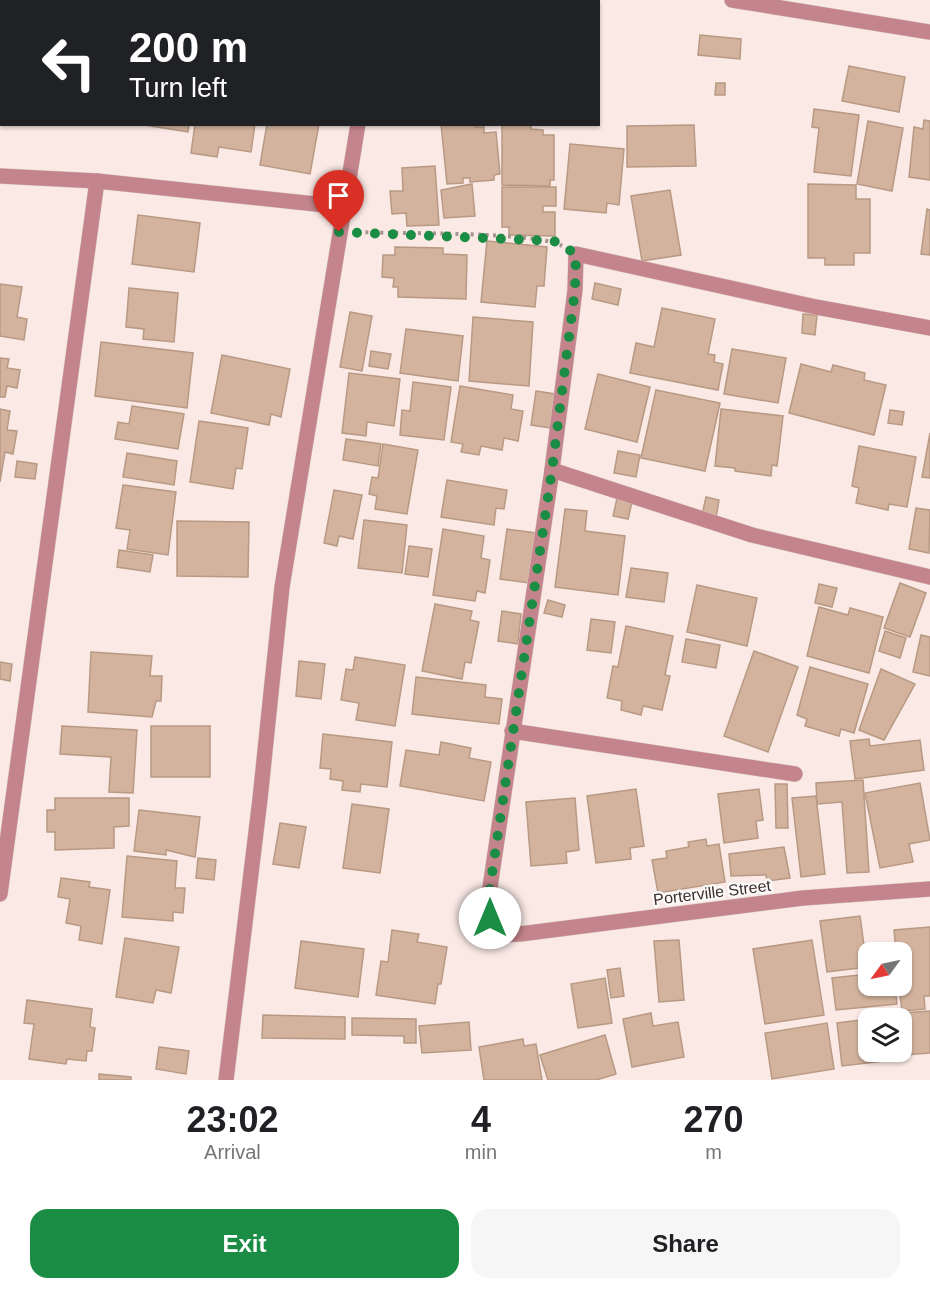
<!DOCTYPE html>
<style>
:root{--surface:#fff;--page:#f6f6f6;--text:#202124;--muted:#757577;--accent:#1b8c44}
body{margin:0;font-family:Helvetica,sans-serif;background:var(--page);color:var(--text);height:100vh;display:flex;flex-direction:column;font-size:22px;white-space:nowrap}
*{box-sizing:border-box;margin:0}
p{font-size:20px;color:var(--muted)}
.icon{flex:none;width:33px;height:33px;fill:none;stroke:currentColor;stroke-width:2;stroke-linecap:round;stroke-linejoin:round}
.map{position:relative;height:1080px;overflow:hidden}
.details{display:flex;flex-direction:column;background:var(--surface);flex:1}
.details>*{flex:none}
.top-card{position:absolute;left:0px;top:0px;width:600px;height:126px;box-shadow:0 2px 4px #0004;background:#202124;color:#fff;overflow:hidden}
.needle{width:39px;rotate:237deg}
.tools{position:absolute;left:858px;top:942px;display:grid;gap:12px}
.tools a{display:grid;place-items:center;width:54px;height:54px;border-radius:12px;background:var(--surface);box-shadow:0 2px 4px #0004;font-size:30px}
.pin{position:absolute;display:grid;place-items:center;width:51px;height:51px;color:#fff;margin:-62px -26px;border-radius:50% 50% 50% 0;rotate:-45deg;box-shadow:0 0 6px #0007}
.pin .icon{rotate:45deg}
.me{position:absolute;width:66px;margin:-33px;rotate:0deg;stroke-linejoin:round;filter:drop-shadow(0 0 4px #0008)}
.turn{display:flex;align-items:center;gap:21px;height:126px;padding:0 30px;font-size:27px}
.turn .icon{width:78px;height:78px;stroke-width:2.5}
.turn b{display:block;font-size:42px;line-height:51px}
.eta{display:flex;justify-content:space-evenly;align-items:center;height:102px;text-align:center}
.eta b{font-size:36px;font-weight:600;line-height:42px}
.primary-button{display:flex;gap:12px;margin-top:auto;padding:12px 30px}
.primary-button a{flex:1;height:69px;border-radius:18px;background:var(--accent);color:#fff;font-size:24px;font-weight:600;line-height:69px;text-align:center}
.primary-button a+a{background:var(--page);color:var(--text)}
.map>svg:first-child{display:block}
.building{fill:#d3b39d;stroke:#b89983;stroke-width:1.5}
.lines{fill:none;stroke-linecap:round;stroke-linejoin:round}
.minor-casing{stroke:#d8c7c3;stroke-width:16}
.path{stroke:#a4938f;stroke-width:4;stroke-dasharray:3 4.5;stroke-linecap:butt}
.minor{stroke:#c4848b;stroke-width:15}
.route{stroke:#1b8c44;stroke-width:10;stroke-dasharray:0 18}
.labels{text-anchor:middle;stroke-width:4.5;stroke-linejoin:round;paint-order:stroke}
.street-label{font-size:16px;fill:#3d2d29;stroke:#fafafa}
</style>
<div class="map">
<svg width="930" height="1080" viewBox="0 0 930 1080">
<rect width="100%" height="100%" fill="#fae9e5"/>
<g class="building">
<path d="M68 0H106V2Z"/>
<path d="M700 35 741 39 740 59 698 55Z"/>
<path d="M849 66 905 77 899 112 842 101Z"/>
<path d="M716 83H725V95H715Z"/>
<path d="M814 109 859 115 851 176 814 172 819 128 812 127Z"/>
<path d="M924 120 930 121V180L909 177 914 127 923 129Z"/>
<path d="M868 121 903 128 892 191 857 184Z"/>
<path d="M138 124H189L188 132Z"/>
<path d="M195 124H255L251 152 219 147 217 157 191 153Z"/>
<path d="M267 124H319L310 174 260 165Z"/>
<path d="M441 124H474L475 127H484V133L496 132 500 174 494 175V180L470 182V178H463V183L447 184Z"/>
<path d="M502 124H531V129L543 130V135H554V180H550V186L502 185Z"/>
<path d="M694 125 696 166 627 167V126Z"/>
<path d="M570 144 624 149 619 205 607 203 606 213 564 209Z"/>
<path d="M435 166 439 225 407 226 406 213 392 214 390 191H403L402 168Z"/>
<path d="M472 184 475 216 444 218 441 190Z"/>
<path d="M808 184 856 185V199H870V253H854V265H825V258H808Z"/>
<path d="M502 187H556V206H543V212H555V236L509 235V227H502Z"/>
<path d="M670 190 681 255 642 261 631 196Z"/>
<path d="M927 209 930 210V255L921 254Z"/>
<path d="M138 215 200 223 194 272 132 264Z"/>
<path d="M487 241 547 247 544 286H537L535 307 481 302Z"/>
<path d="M395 247 443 248V254L467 255 466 299 398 297V287H393L394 278 382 277 383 255H395Z"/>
<path d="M595 283 621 289 618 305 592 299Z"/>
<path d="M0 284 22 287 17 317 27 319 24 340 0 336Z"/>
<path d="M129 288 178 293 174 342 143 339 144 329 126 327Z"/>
<path d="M662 308 715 319 708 354 715 355 714 362 723 364 718 390 630 373 636 343 654 347Z"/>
<path d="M350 312 372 316 362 371 340 367Z"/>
<path d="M803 314 817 315 815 335 802 333Z"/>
<path d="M473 317 533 322 529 386 469 381Z"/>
<path d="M406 329 463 336 458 381 400 373Z"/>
<path d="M101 342 193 353 187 408 95 396Z"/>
<path d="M732 349 786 358 778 403 724 394Z"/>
<path d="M371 351 391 354 388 369 369 366Z"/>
<path d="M222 355 290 369 281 417 271 414 269 425 211 413Z"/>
<path d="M0 358 9 359 7 368 20 370 17 388 7 386 5 397H0Z"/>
<path d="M801 364 831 372 833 365 865 373 864 380 886 385 874 435 789 413Z"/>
<path d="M349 373 400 379 394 426 367 422 366 436 342 433Z"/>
<path d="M598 374 650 387 637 442 585 429Z"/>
<path d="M413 382 451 387 444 440 400 435 402 410 410 411Z"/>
<path d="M460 386 513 395 511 409 523 411 518 441 504 438 502 450 481 446 479 455 461 452 463 444 451 442Z"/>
<path d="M656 390 720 403 705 471 641 458Z"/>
<path d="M536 391 555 394 550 428 531 425Z"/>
<path d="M132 406 184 414 178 449 115 439 118 422 129 424Z"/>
<path d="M0 409 10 411 7 430 17 431 13 454 5 452 0 482Z"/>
<path d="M721 409 783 416 777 466 772 465 771 476 735 471V468L715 466Z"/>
<path d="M890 410 904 412 902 425 888 423Z"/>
<path d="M199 421 248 428 242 469 236 468 233 489 190 482Z"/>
<path d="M930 433V478L922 477Z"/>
<path d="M346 439 381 444 378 466 343 460Z"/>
<path d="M383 444 418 450 407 514 375 509 377 496 369 494 372 477 378 478Z"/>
<path d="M859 446 916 457 907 507 889 504 888 510 856 503 859 488 852 486Z"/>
<path d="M618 451 640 455 636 477 614 473Z"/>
<path d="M127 453 177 461 174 485 123 477Z"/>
<path d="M17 461 37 464 35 479 15 477Z"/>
<path d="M447 480 507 490 504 509 496 508 494 525 441 517Z"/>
<path d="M123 485 176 492 168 555 127 549 130 530 116 528Z"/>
<path d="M334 490 362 495 353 539 339 536 337 546 324 543Z"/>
<path d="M618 494 633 498 628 519 613 516Z"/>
<path d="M706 497 719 500 716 518 702 515Z"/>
<path d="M916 508 930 510 929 553 909 549Z"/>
<path d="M565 509 587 511 585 531 625 536 618 595 555 587Z"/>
<path d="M364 520 407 525 402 573 358 568Z"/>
<path d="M177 521 249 522 248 577 177 576Z"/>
<path d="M443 529 484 536 481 558 490 560 485 593 477 591 475 601 433 595Z"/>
<path d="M507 529 536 533 529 583 500 579Z"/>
<path d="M409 546 432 549 428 577 405 574Z"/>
<path d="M119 550 153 555 150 572 117 567Z"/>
<path d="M631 568 668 573 664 602 626 597Z"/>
<path d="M900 583 926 593 910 637 884 628Z"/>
<path d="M819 584 837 588 832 607 815 603Z"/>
<path d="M697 585 757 598 747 646 687 632Z"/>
<path d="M548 600 565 605 562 617 544 613Z"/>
<path d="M435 604 472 611 470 620 479 622 471 663 465 662 462 679 422 671Z"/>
<path d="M819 607 848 615 850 608 883 617 869 673 807 656Z"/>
<path d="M502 611 521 614 518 644 498 641Z"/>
<path d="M591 619 615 622 611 653 587 650Z"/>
<path d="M626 626 673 636 665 675 670 676 662 710 643 706 641 715 621 710 622 701 607 698 613 666 618 667Z"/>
<path d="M885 631 906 638 900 658 879 651Z"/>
<path d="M921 635 930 637V676L913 672Z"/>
<path d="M686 639 720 645 716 668 682 662Z"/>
<path d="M754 651 798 667 768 752 724 736Z"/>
<path d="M91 652 152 656 150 676H162L161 701H156L152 717 88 712Z"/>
<path d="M355 657 405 665 395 726 356 720 359 703 341 700 346 669 353 670Z"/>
<path d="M299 661 325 664 321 699 296 696Z"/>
<path d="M0 662 12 664 10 681 0 679Z"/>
<path d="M810 667 868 684 854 733 841 729 839 736 805 726 807 719 797 715Z"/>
<path d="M881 669 915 684 884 740 859 730Z"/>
<path d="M416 677 486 685 485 697 502 699 499 724 412 714Z"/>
<path d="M62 726 137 730 133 793 109 792 111 757 60 754Z"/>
<rect x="151" y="726" width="59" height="51"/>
<path d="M323 734 392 742 387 787 361 784 360 792 342 790 343 781 330 779 331 769 320 768Z"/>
<path d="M869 739 870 746 920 740 924 770 855 779 850 741Z"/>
<path d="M441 742 471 748 469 758 491 762 484 801 400 786 406 750 439 755Z"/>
<path d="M863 780 869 872 847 873 842 802 817 804 816 783Z"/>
<path d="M920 783 930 840 909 844 913 862 880 868 865 793Z"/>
<path d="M775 784H787L788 828H776Z"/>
<path d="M636 789 644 846 630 848 631 859 596 863 587 796Z"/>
<path d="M759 789 763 820 756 821 758 838 724 843 718 794Z"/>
<path d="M816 796 825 874 801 877 792 798Z"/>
<path d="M55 798H129V826L114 827V848L55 850V832H47V810H55Z"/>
<path d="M575 798 579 850 566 852 567 863 531 866 526 802Z"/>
<path d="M352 804 389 809 380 873 343 868Z"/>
<path d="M139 810 200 817 195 857 166 850V855L134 851Z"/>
<path d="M280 823 306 827 299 868 273 864Z"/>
<path d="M706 839 707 846 719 844 725 882 658 893 652 860 667 858 666 851 689 847 688 842Z"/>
<path d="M784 847 790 878 767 881 766 875 731 876 729 854Z"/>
<path d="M127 856 177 861 175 888H185L183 913 173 912V921L122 917Z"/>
<path d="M198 858 216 860 214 880 196 878Z"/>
<path d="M61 878 90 882 89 887 110 890 102 944 79 940 81 926 66 923 70 899 58 897Z"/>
<path d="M860 916 867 967 827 972 820 921Z"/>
<path d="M930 927V996H924L925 1009 902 1011 899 986H902V952H896L894 930Z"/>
<path d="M392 930 419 934 417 942 447 947 441 984H438L435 1004 376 995 381 961 388 962Z"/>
<path d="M125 938 179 947 171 993 156 990 153 1003 116 997Z"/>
<path d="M679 940 684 1000 659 1002 654 941Z"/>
<path d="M812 940 824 1015 765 1024 753 949Z"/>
<path d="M301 941 364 949 358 997 295 988Z"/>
<path d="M620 968 624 996 611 998 607 970Z"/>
<path d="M868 974V986H895L897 1004 836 1010 832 978Z"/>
<path d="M605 978 612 1023 578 1028 571 984Z"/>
<path d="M27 1000 92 1009 90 1027 95 1028 92 1051H87L86 1061 67 1059 66 1064 29 1059 34 1024 24 1023Z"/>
<path d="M930 1011V1053L904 1055 901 1013Z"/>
<path d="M651 1013 653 1026 678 1022 684 1057 632 1067 623 1019Z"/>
<path d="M263 1015 345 1017V1039L262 1038Z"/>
<path d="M352 1018 416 1019V1043H404V1036L352 1035Z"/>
<path d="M868 1019V1052H899L900 1059 842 1066 837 1023Z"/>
<path d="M469 1022 471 1050 422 1053 419 1026Z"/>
<path d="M827 1023 834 1069 772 1079 765 1033Z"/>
<path d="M605 1035 616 1074 596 1080H548L540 1055Z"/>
<path d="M523 1039 524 1046 536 1044 542 1080H484L479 1047Z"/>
<path d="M159 1047 189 1051 186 1074 156 1069Z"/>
<path d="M99 1074 131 1077V1080H99Z"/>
</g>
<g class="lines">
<g class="minor-casing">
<g id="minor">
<path d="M732 0 930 32"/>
<path d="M378 2 379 0"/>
<path d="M0 176 97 181 344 207"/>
<path d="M930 328 816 307 576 254 575 290 552 470 489 894 490 918 498 935 520 934 803 898 930 889"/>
<path d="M552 470 752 535 930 577"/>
<path d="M512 731 795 774"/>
<path d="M0 894 97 181"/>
<path d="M226 1080 260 799 282 587 358 124"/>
</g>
</g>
<path class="path" d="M358 232C397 234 536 231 562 246"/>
<use href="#minor" class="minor"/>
</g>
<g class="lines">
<path class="route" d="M339 232 554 241 576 254 575 290 552 470 489 894 490 918"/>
</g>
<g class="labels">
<g class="street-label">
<text transform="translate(712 892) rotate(-7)" y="6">Porterville Street</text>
</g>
</g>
</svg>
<div class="tools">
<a><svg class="needle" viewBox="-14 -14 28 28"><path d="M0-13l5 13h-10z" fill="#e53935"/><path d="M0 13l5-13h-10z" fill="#757577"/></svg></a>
<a><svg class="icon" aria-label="layers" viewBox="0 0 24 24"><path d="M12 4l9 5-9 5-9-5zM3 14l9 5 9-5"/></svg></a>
</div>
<div class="pin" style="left:339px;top:232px;background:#d93025"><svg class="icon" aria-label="arrive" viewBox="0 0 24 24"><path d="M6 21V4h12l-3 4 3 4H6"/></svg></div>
<svg class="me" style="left:490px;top:918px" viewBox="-20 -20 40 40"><circle r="19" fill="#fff"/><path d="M0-13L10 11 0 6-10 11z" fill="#1b8c44"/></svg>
<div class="top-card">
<div class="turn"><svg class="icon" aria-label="left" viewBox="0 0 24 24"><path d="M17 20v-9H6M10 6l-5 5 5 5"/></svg><div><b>200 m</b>Turn left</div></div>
</div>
</div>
<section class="details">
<div class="eta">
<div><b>23:02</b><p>Arrival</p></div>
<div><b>4</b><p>min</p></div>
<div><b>270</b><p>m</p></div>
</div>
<div class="primary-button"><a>Exit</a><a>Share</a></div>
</section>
